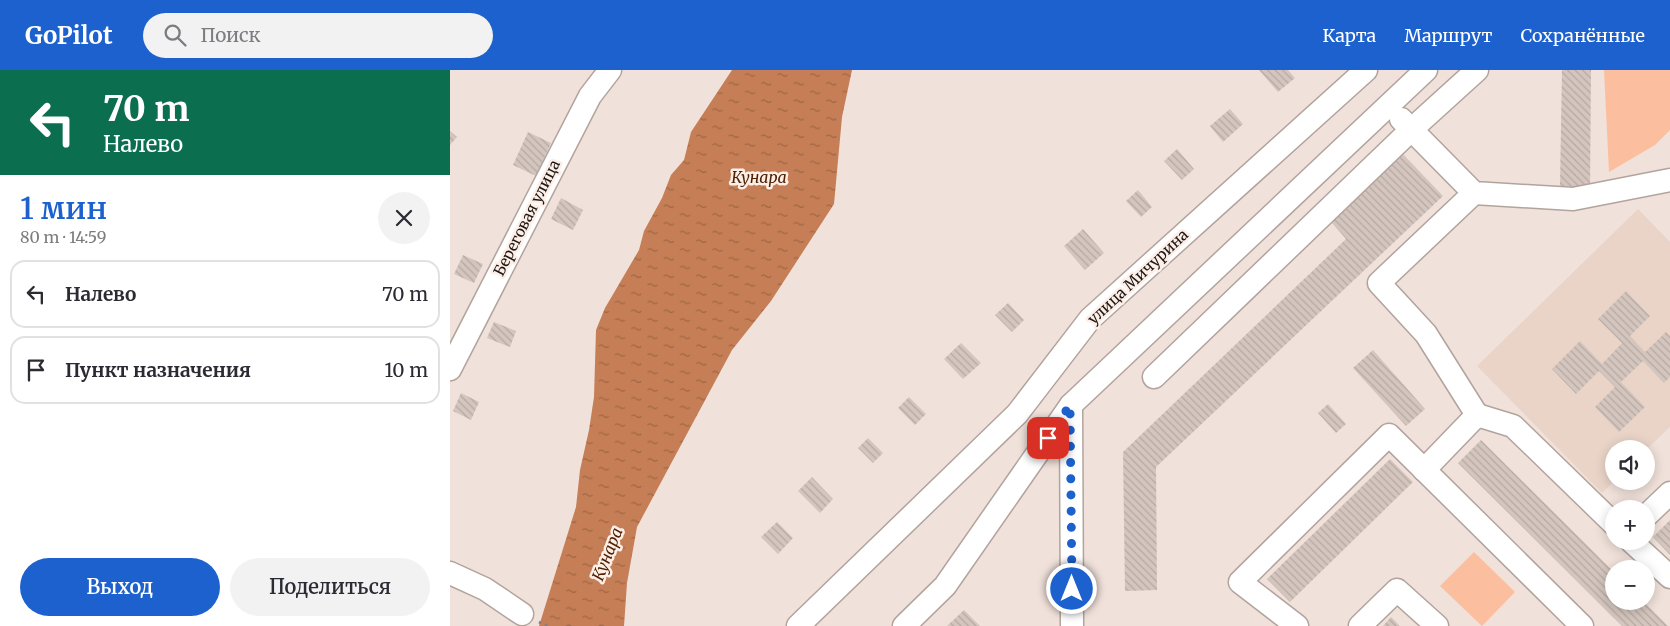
<!DOCTYPE html>
<html lang="ru">
<meta charset="utf-8">
<style>
:root{--surface:#fff;--page:#f2f2f3;--text:#2b2b33;--muted:#7c7c81;--line:#e1e1e2;--accent:#1c61cd}
body{margin:0;font-family:Merriweather,serif;background:var(--page);color:var(--text);height:100vh;display:flex;flex-direction:column;font-size:19px;white-space:nowrap}
*{box-sizing:border-box;margin:0}
p{font-size:16px;color:var(--muted)}
.icon{flex:none;width:28px;height:28px;fill:none;stroke:currentColor;stroke-width:2;stroke-linecap:round;stroke-linejoin:round}
.map{position:relative;flex:1;overflow:hidden}
.panel{display:flex;flex-direction:column;background:var(--surface);width:450px}
.panel>*{flex:none}
.hud{background:#0b6e4f;color:#fff;overflow:hidden}
.buttons{position:absolute;left:1155px;top:370px;display:grid;gap:10px}
.buttons a{display:grid;place-items:center;width:50px;height:50px;border-radius:50%;background:var(--surface);box-shadow:0 2px 12px #0003;font-size:25px}
.pin{position:absolute;display:grid;place-items:center;width:42px;height:42px;color:#fff;margin:-21px;border-radius:10px;box-shadow:0 2px 8px #0006}
.me{position:absolute;width:55px;margin:-28px;rotate:0deg;stroke-linejoin:round;filter:drop-shadow(0 0 4px #0008)}
.turn{display:flex;align-items:center;gap:18px;height:105px;padding:0 20px;font-size:22px}
.turn .icon{width:65px;height:65px;stroke-width:2.5}
.turn b{display:block;font-size:35px;line-height:42px}
.round{display:grid;place-items:center;flex:none;width:52px;height:52px;border-radius:26px;background:var(--page)}
.head{display:flex;align-items:center;justify-content:space-between;height:85px;padding:0 20px}
h1{font-size:30px;font-weight:600;line-height:38px;color:var(--accent)}
.button{display:flex;gap:10px;margin-top:auto;padding:10px 20px}
.button a{flex:1;height:58px;border-radius:30px;background:var(--accent);color:#fff;font-size:20px;font-weight:600;line-height:58px;text-align:center}
.button a+a{background:var(--page);color:var(--text)}
ul{padding:0;list-style:none}
li{display:flex;align-items:center;gap:15px;height:68px;margin:0 10px 8px;padding:0 10px;border:2px solid var(--line);border-radius:15px}
li div{flex:1}
li b{display:block;font-size:19px}
li em{font-style:normal}
header{display:flex;align-items:center;gap:30px;box-sizing:border-box;height:70px;padding:0 25px;background:var(--accent);color:#fff}
header strong{font-size:24px}
nav{display:flex;gap:28px;margin-inline-start:auto;font-size:18px}
.search{width:350px;height:45px;background:var(--page);display:flex;align-items:center;gap:12px;box-sizing:border-box;padding:0 18px;border-radius:28px;color:var(--muted);font-size:19px}
main{display:flex;flex:1;min-height:0}
.map>svg:first-child{display:block}
.built{fill:#ead4c8}
.green{fill:#fbbf9f}
.water{fill:url(#water-ripples)}
.building{fill:url(#building-back-hatch)}
.lines{fill:none;stroke-linecap:round;stroke-linejoin:round}
.minor-casing{stroke:#b2a49d;stroke-width:25}
.path{stroke:#8a7f7b;stroke-width:3;stroke-dasharray:2.5 4;stroke-linecap:butt}
.minor{stroke:#fff;stroke-width:22}
.route{stroke:#1c61cd;stroke-width:9;stroke-dasharray:0 16.2}
.labels{text-anchor:middle;stroke-width:5;stroke-linejoin:round;paint-order:stroke}
.street-label{font-size:15px;fill:#1b1614;stroke:#fdefe7}
.water-label{font-size:16px;font-style:italic;fill:#4f2001;stroke:#fdefe7}
</style>
<header>
<strong>GoPilot</strong>
<div class="search"><svg class="icon" aria-label="search" viewBox="0 0 24 24"><circle cx="10" cy="10" r="6"/><path d="M15 15l6 6"/></svg>Поиск</div>
<nav><a>Карта</a><a>Маршрут</a><a>Сохранённые</a></nav>
</header>
<main>
<section class="panel">
<div class="hud">
<div class="turn"><svg class="icon" aria-label="left" viewBox="0 0 24 24"><path d="M17 20v-9H6M10 6l-5 5 5 5"/></svg><div><b>70 m</b>Налево</div></div>
</div>
<div class="head"><div><h1>1 мин</h1><p>80 m · 14:59</p></div><a class="round"><svg class="icon" aria-label="close" viewBox="0 0 24 24"><path d="M6 6l12 12M18 6L6 18"/></svg></a></div>
<ul>
<li><svg class="icon" aria-label="left" viewBox="0 0 24 24"><path d="M17 20v-9H6M10 6l-5 5 5 5"/></svg><div><b>Налево</b></div><em>70 m</em></li>
<li><svg class="icon" aria-label="arrive" viewBox="0 0 24 24"><path d="M6 21V4h12l-3 4 3 4H6"/></svg><div><b>Пункт назначения</b></div><em>10 m</em></li>
</ul>
<div class="button"><a>Выход</a><a>Поделиться</a></div>
</section>
<div class="map">
<svg width="1220" height="556" viewBox="0 0 1220 556">
<defs>
<pattern id="water-ripples" width="26" height="14" patternUnits="userSpaceOnUse" patternTransform="scale(1.25)"><rect width="26" height="14" fill="#c57e55"/><path d="M2 4q2-2 4 0t4 0M15 11q2-2 4 0t4 0" fill="none" stroke="#9f6645"/></pattern>
<pattern id="building-back-hatch" width="6" height="6" patternUnits="userSpaceOnUse" patternTransform="scale(1.25)"><rect width="6" height="6" fill="#d4c6be"/><path d="M-1 5l2 2M0 0l6 6M5-1l2 2" fill="none" stroke="#b5a9a2"/></pattern>
</defs>
<rect width="100%" height="100%" fill="#f0e1da"/>
<path class="built" d="M1188 139 1220 172V357L1196 380 1164 379V411L1152 423 1027 296Z"/>
<g class="green">
<path d="M1154 0H1220V60L1205 75 1159 102Z"/>
<path d="M1024 482 1065 522 1032 556 990 516Z"/>
</g>
<path class="water" d="M282 0H402L392 47 384 134 321 231 282 280 187 457 177 513 174 556H89L126 437 130 400 139 360 144 327 146 260 155 238 189 180 194 161 212 128 221 105 234 90 241 62Z"/>
<g class="building">
<path d="M809 0H838L845 8 828 22Z"/>
<path d="M1112 0H1141L1140 118 1110 116Z"/>
<path d="M780 39 793 54 773 72 760 56Z"/>
<path d="M0 61 7 67 0 75Z"/>
<path d="M78 62 101 73 86 106 63 95Z"/>
<path d="M727 79 744 99 732 110 714 91Z"/>
<path d="M949 80 993 126 706 397 707 520 675 521 673 382 896 169 877 147Z"/>
<path d="M688 120 702 137 691 147 676 131Z"/>
<path d="M111 128 133 140 123 160 101 149Z"/>
<path d="M633 159 654 183 635 200 614 176Z"/>
<path d="M13 185 33 194 24 213 4 204Z"/>
<path d="M1176 221 1200 246 1180 266 1195 282 1216 262 1220 266V307L1214 313 1193 291 1171 312 1195 337 1169 362 1145 337 1165 317 1149 301 1126 324 1102 299 1130 271 1152 294 1172 273 1148 249Z"/>
<path d="M558 233 574 250 562 262 545 245Z"/>
<path d="M44 252 66 261 60 277 37 268Z"/>
<path d="M511 273 531 293 513 309 494 289Z"/>
<path d="M923 280 975 339 956 356 903 298Z"/>
<path d="M11 323 29 332 21 350 3 341Z"/>
<path d="M459 327 476 344 465 355 448 338Z"/>
<path d="M878 334 896 354 886 363 868 343Z"/>
<path d="M418 368 433 383 423 393 408 378Z"/>
<path d="M1031 370 1164 502V531H1193L1218 556H1172L1008 393Z"/>
<path d="M940 389 963 412 840 532 817 509Z"/>
<path d="M362 407 383 429 370 443 348 421Z"/>
<path d="M1220 450V485L1203 467Z"/>
<path d="M327 452 343 468 328 484 311 467Z"/>
<path d="M514 540 530 556H497Z"/>
<path d="M941 547 950 556H933Z"/>
</g>
<g class="lines">
<g class="minor-casing">
<g id="minor">
<path d="M951 49 1024 123 1123 129 1220 110"/>
<path d="M1024 123 929 213 976 264 1027 345"/>
<path d="M0 299 140 26 160 0"/>
<path d="M704 307 962 59 1027 0"/>
<path d="M974 400 1027 345 1063 356 1164 454"/>
<path d="M1196 446 1220 423"/>
<path d="M1181 471 1220 507"/>
<path d="M0 503 35 519 72 544"/>
<path d="M348 556 567 344 640 249 916 0"/>
<path d="M454 556 495 516 621 335"/>
<path d="M622 556 621 335 976 0"/>
<path d="M847 556 790 512 939 365 1132 556"/>
<path d="M910 556 947 520 987 556"/>
</g>
</g>
<path class="path" d="M89 552 98 556"/>
<use href="#minor" class="minor"/>
</g>
<g class="lines">
<path class="route" d="M598 368 620 335 622 519"/>
</g>
<g class="labels">
<g class="street-label">
<text transform="translate(77 148) rotate(-63)" y="5">Береговая улица</text>
<text transform="translate(688 207) rotate(-43)" y="5">улица Мичурина</text>
</g>
<g class="water-label">
<text x="309" y="113">Кунара</text>
<text transform="translate(157 484) rotate(-68)" y="6">Кунара</text>
</g>
</g>
</svg>
<div class="buttons">
<a><svg class="icon" aria-label="sound" viewBox="0 0 24 24"><path d="M4 9h4l5-4v14l-5-4H4zM17 9q2 3 0 6"/></svg></a>
<a>+</a>
<a>−</a>
</div>
<div class="pin" style="left:598px;top:368px;background:#d93025"><svg class="icon" aria-label="arrive" viewBox="0 0 24 24"><path d="M6 21V4h12l-3 4 3 4H6"/></svg></div>
<svg class="me" style="left:622px;top:519px" viewBox="-20 -20 40 40"><circle r="17" fill="#1c61cd" stroke="#fff" stroke-width="3"/><path d="M0-11L8 9 0 5-8 9z" fill="#fff"/></svg>
</div>
</main>
